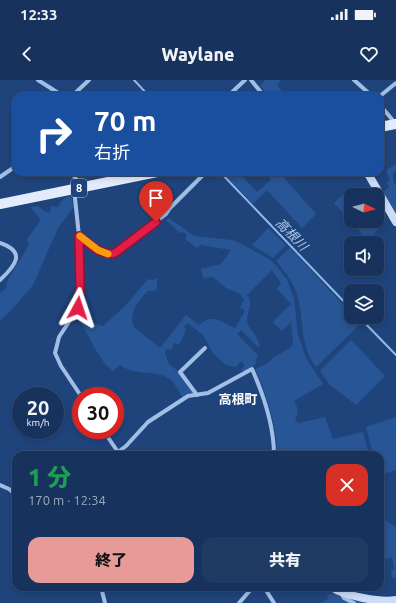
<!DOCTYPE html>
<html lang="ja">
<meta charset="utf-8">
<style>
:root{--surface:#17335d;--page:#203b63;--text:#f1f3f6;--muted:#9eaabc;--line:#364e72;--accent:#e69b98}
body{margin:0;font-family:Ubuntu,"Noto Sans JP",sans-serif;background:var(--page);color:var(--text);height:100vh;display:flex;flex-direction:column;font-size:15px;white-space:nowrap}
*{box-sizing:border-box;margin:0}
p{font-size:13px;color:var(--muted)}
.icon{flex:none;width:22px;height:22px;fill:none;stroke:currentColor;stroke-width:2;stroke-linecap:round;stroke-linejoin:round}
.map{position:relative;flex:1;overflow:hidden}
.drawer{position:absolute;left:12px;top:371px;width:372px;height:140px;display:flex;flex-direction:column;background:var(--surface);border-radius:12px;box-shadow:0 2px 6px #0003,0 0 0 1px var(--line)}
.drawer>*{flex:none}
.banner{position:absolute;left:12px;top:12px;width:372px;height:84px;border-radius:12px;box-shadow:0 2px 6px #0003,0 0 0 1px var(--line);background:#1a4fa0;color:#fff;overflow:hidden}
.needle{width:26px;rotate:96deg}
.tools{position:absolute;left:344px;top:108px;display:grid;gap:8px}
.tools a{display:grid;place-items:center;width:40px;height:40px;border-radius:8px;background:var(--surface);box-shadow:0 2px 6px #0003,0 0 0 1px var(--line);font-size:20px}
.speed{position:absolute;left:12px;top:307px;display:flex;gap:8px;font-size:20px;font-weight:700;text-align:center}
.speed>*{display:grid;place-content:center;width:52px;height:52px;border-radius:50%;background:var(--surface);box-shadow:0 2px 6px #0003,0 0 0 1px var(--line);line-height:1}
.speed small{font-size:10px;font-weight:400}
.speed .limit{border:6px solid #d22;background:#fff;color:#111}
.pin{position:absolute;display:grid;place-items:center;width:34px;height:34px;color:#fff;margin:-41px -17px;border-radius:50% 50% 50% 0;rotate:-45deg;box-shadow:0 0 4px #0007}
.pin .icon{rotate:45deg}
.me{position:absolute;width:44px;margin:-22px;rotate:5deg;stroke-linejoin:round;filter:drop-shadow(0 0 3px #0008)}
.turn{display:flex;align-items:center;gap:14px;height:84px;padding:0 16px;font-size:18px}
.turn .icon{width:52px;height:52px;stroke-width:2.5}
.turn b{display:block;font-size:28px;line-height:34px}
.round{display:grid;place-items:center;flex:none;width:42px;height:42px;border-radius:12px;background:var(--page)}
.head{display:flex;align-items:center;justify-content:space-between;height:68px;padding:0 16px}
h1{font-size:24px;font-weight:800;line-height:30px;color:#1e9e55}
.cta{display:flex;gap:8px;margin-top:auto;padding:8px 16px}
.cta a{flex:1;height:46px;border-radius:12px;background:var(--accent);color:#111;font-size:16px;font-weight:800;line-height:46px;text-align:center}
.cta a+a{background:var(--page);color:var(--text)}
.status{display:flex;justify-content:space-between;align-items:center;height:28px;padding:0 20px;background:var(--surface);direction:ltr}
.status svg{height:11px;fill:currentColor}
header{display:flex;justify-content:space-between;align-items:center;height:52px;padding:0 16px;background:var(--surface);font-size:18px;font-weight:800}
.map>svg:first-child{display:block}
.green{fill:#285595}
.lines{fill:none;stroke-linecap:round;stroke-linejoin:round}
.stream{stroke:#94b9e9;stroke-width:2}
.street{stroke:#a1bee7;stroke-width:4}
.secondary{stroke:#cbdcf6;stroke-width:8}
.primary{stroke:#e3ecfd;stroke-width:10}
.route-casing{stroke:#92132f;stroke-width:10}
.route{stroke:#e11d48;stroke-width:7}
.slow{stroke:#f59e0b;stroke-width:7}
.labels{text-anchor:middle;stroke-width:4;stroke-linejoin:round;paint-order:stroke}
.shield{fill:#1f447c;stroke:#bcc7d8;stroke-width:1}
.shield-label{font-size:11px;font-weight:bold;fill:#fff}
.water-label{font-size:13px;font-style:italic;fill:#acc8ef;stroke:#1f447c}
.neighbourhood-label{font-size:13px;font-weight:bold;fill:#fff;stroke:#1f447c}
</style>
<div class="status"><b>12:33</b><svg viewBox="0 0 49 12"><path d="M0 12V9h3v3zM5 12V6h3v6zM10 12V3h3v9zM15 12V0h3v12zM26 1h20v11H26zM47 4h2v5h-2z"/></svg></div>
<header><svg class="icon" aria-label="back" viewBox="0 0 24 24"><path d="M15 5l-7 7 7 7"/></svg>Waylane<svg class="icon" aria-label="heart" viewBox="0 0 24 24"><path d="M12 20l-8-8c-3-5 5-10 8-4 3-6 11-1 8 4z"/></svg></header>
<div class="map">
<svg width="396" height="523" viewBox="0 0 396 523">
<rect width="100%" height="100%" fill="#1f447c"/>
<g class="green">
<path d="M265 0H281L277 5 286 16H269L260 6Z"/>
<path d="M396 84V91L393 93V101L396 106V136L383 112 389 107 387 102 390 100 386 90Z"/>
<path d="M222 92H238L257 112 271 100 266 92H279L316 134 302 148 267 110 253 124Z"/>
<path d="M346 112 351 117V141H373L379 148 368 160 334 123Z"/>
<path d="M69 116 71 117 74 127 58 148 33 205 14 227 0 241V213L6 208 8 199 29 165 27 159 41 140 30 127 38 126 44 131 50 133 51 126 58 127 63 119Z"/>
<path d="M169 138 194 156 232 160 242 164 272 181 287 199 290 207 294 219 298 255 306 278 323 304 294 321C298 328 299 332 295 340L299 343 325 337 333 359 363 352 369 375H277C277 345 267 316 255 289L268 283 273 278 290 268 293 264 291 242 282 251 273 242 291 224 277 209 281 203 272 190 247 215C254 224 247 231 247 240 248 251 261 257 259 268L241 250 237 254 258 275 255 285 245 292 241 290 245 285 241 281 236 287 226 285 213 273 203 255 188 243 184 246 186 250 181 262 178 265 174 263 171 270 166 269 165 273 169 284 179 292 194 313 183 318C179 313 175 303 171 300 156 288 135 297 120 285L113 291 105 284 97 272 79 239 103 246 126 225 148 199 152 200 157 198V208L155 211H148C139 220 128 233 134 247L160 268 186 235 199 245C213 233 221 242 235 248L245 231 240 227 244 220 240 214 226 208 213 197 203 198 201 189 221 184 231 170 200 165 197 168 185 159 187 155 184 152 180 153 166 140Z"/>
<path d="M268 148 286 165 273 178 252 165Z"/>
<path d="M290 168 351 233V237H355L361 243 316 287C300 266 304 242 298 218 294 203 286 193 276 181Z"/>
<path d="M351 260 385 296 356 325 330 305 320 291Z"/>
<path d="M396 337V390L380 395V375H373L366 347Z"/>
<path d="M380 437 396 447V498H392L391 490 394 489 392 477 381 480Z"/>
<path d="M335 513 370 523H321L328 519 327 515Z"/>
</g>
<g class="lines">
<g class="stream">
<path d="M134 0 149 16"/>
<path d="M220 92 351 229"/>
<path d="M359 237 396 275"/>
</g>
<g class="street">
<path d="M38 0 63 16"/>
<path d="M251 0 264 16"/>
<path d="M354 0 372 16"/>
<path d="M72 16 89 0"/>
<path d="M228 16 245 0"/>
<path d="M380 16 396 3"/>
<path d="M380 25 395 43"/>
<path d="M71 92 76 99 78 108"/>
<path d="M0 97 16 86"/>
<path d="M74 109 79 156 80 208 78 228 59 257 55 273 61 286 81 316"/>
<path d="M79 156 105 174 115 173 166 134 170 128 206 92"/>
<path d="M0 163C27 172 15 186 0 200"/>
<path d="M197 315 180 292 205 268"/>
<path d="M103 350 120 375"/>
<path d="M118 372 126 366 148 342 188 316 208 313 252 289C264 316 274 345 274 375"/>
<path d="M0 405 9 409 16 415"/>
<path d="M101 507 105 523"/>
<path d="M264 507 274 523"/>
<path d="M341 513 344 518 354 523"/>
<path d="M239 523 253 507"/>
</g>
<g class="secondary">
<path d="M367 92 396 142"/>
<path d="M331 507C345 516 381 523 396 520"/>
</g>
<g class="primary">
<path d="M380 47 396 44"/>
<path d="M0 124 157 92"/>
</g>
</g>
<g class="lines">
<g class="route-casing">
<path id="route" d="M78 228 80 208 79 156C88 163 102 177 115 173L156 142"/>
</g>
<use href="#route" class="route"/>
<path class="slow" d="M80 156 98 170 108 174"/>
</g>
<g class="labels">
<rect class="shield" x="71" y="99" width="16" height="18" rx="3"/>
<g class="shield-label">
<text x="79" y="112">8</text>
</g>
<g class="water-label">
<text transform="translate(292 154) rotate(46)" y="5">高根川</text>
</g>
<g class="neighbourhood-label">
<text x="238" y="324">高根町</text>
</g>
</g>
</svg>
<div class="tools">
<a><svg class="needle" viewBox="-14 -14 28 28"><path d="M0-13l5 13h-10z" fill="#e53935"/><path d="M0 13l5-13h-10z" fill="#9eaabc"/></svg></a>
<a><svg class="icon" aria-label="sound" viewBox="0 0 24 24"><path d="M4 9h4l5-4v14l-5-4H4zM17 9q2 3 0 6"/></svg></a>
<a><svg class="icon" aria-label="layers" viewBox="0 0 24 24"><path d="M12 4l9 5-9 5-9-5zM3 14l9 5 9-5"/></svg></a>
</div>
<div class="speed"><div>20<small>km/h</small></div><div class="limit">30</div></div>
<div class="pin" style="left:156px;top:142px;background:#d93025"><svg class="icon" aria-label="arrive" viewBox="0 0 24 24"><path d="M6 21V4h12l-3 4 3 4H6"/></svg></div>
<svg class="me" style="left:78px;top:228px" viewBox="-20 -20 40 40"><path d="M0-17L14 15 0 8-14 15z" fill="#e11d48" stroke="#fff" stroke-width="4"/></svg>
<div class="banner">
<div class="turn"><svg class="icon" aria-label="right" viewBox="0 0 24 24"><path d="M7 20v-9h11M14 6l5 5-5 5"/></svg><div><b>70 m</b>右折</div></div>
</div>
<section class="drawer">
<div class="head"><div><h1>1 分</h1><p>170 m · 12:34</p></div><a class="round" style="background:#d93025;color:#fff"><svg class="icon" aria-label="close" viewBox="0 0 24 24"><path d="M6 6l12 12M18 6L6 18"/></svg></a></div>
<div class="cta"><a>終了</a><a>共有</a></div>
</section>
</div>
